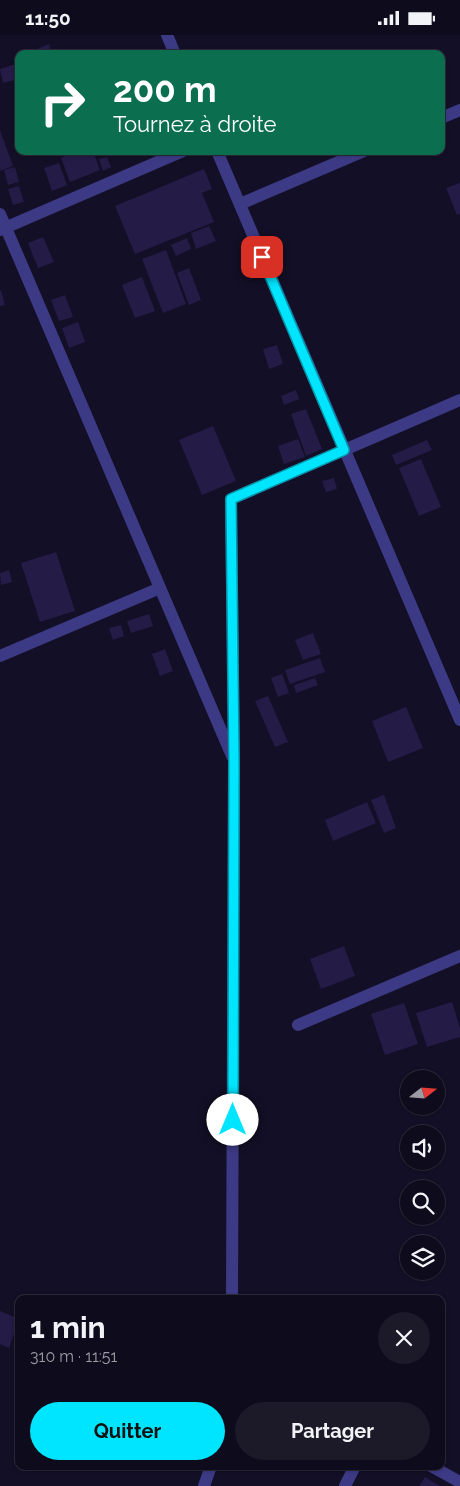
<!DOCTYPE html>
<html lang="fr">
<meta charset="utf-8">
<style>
:root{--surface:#0e0b1c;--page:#1c1929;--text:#f1f3f6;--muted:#9b9ba3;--line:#2e2b3b;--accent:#00e5ff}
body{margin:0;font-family:Raleway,sans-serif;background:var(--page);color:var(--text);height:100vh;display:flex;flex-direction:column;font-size:19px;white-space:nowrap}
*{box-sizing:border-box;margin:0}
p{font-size:16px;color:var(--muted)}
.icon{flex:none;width:28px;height:28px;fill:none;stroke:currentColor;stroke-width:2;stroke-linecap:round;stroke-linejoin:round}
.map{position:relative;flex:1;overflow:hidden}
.panel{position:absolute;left:15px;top:1260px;width:430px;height:175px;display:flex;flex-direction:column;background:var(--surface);border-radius:10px;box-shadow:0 1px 4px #0004,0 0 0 1px var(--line)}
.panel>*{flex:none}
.top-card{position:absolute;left:15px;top:15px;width:430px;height:105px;border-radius:10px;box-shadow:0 1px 4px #0004,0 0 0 1px var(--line);background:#0b6e4f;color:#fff;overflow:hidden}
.needle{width:32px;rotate:73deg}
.fabs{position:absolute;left:400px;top:1035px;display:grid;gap:10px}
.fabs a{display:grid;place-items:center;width:45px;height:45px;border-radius:50%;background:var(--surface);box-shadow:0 1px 4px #0004,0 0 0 1px var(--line);font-size:25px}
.pin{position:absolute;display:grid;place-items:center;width:42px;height:42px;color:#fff;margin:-21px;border-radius:10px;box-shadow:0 2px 8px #0006}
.me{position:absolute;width:55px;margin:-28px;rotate:0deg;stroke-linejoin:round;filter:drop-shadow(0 0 4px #0008)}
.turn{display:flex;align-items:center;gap:18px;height:105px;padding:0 15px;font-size:22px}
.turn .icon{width:65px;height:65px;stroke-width:2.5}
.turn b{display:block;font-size:35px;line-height:42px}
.round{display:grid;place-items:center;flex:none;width:52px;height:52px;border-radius:26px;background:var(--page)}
.head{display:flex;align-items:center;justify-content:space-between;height:85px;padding:0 15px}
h1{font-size:30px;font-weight:700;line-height:38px}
.action{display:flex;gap:10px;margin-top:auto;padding:10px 15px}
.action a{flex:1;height:58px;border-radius:30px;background:var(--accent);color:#111;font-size:20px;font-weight:700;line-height:58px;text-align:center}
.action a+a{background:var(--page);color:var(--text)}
.status{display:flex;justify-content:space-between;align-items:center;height:35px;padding:0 25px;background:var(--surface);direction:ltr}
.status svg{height:14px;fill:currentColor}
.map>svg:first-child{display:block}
.building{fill:#241b47}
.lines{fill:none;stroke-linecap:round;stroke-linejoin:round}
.minor{stroke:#3d3a85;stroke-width:12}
.route-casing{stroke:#0095a6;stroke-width:12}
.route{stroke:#00e5ff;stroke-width:9}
</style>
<div class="status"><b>11:50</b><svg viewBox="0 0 49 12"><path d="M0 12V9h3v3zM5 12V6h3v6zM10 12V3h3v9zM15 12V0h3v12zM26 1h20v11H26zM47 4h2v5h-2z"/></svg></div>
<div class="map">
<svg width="460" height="1451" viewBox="0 0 460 1451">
<rect width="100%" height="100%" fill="#130f26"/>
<g class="building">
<path d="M49 9 52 19H39L37 14Z"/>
<path d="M19 28V44L3 48 0 34Z"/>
<path d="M0 95 13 131 0 136Z"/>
<path d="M77 116H93L100 135 70 147 61 123Z"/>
<path d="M107 122 111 132 103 136 99 124Z"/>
<path d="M59 128 67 150 52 156 44 133Z"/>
<path d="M15 132 19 147 8 150 4 135Z"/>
<path d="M204 134 212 154 202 158 214 187 135 219 115 171Z"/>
<path d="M460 148V179L457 180 446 153Z"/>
<path d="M19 151 24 167 13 170 8 154Z"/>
<path d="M209 191 216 206 196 214 191 198Z"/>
<path d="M43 202 54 227 38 233 28 208Z"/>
<path d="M187 203 191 214 176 221 171 210Z"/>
<path d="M166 215 186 269 163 278 142 224Z"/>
<path d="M189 233 201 265 189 270 177 238Z"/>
<path d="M142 242 155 276 135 283 122 250Z"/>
<path d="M1 255 5 270 0 271V256Z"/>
<path d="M65 260 73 282 59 286 51 265Z"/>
<path d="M78 287 85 307 69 313 62 293Z"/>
<path d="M277 310 283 329 269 334 263 314Z"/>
<path d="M296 355 299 364 284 370 281 361Z"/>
<path d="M306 374 322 414 306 421 291 379Z"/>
<path d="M213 391 236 446 202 460 179 405Z"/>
<path d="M298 404 305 422 284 429 278 411Z"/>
<path d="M427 405 432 415 396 430 392 420Z"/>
<path d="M421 424 441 472 419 481 399 433Z"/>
<path d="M334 443 337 454 326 457 322 446Z"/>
<path d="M56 517 75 576 40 587 21 528Z"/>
<path d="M9 535 12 547 1 550 0 538Z"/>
<path d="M149 579 153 591 131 598 127 586Z"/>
<path d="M121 590 124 601 113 605 109 593Z"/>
<path d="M313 598 321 619 303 625 295 605Z"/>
<path d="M165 614 173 636 160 641 152 619Z"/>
<path d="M320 623 325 637 290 649 285 635Z"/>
<path d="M282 639 289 658 278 662 271 643Z"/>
<path d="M315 643 318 650 296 658 294 650Z"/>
<path d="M268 661 288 707 275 712 255 666Z"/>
<path d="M406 672 423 713 388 727 372 686Z"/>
<path d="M384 760 396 793 384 798 371 765Z"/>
<path d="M367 767 376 788 333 806 325 785Z"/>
<path d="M344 911 355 941 321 954 310 924Z"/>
<path d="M452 967 460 993V1002L427 1012 416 978Z"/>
<path d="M404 968 418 1009 385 1020 371 979Z"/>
<path d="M0 1276 19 1284 9 1313 0 1309Z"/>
<path d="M425 1442 440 1451H419Z"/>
</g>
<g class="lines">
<g class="minor">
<path d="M167 0 175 19"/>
<path d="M441 83 460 75"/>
<path d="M217 116 460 685"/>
<path d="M240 169 364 116"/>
<path d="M0 179 232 721"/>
<path d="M0 195 183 116"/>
<path d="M0 621 160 553"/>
<path d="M298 990 460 921"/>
<path d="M232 1264 234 727 231 464 460 365"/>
<path d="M431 1431 460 1447"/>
<path d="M204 1451 211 1431"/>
<path d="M345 1451 355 1431"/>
</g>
</g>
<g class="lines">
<g class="route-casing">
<path id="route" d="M233 1085 234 727 231 464 344 415 262 222"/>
</g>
<use href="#route" class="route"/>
</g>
</svg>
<div class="fabs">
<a><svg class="needle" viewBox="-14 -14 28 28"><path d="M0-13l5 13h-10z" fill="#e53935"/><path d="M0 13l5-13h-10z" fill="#9b9ba3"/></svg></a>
<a><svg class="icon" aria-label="sound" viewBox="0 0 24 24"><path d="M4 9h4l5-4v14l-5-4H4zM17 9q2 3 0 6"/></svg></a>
<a><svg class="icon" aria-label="search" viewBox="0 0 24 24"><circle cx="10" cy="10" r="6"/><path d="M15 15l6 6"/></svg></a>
<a><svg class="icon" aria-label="layers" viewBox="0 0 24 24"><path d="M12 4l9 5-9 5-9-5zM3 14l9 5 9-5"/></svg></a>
</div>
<div class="pin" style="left:262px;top:222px;background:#d93025"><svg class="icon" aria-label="arrive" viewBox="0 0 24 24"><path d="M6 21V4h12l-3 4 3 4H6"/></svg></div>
<svg class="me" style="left:233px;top:1085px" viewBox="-20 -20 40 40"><circle r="19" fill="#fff"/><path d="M0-13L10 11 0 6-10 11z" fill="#00e5ff"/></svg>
<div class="top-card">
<div class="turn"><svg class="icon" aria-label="right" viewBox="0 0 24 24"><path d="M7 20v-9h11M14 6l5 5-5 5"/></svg><div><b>200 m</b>Tournez à droite</div></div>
</div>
<section class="panel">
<div class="head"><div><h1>1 min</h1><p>310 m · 11:51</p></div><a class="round"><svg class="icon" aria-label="close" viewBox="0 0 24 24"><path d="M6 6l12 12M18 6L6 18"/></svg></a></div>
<div class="action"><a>Quitter</a><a>Partager</a></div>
</section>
</div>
